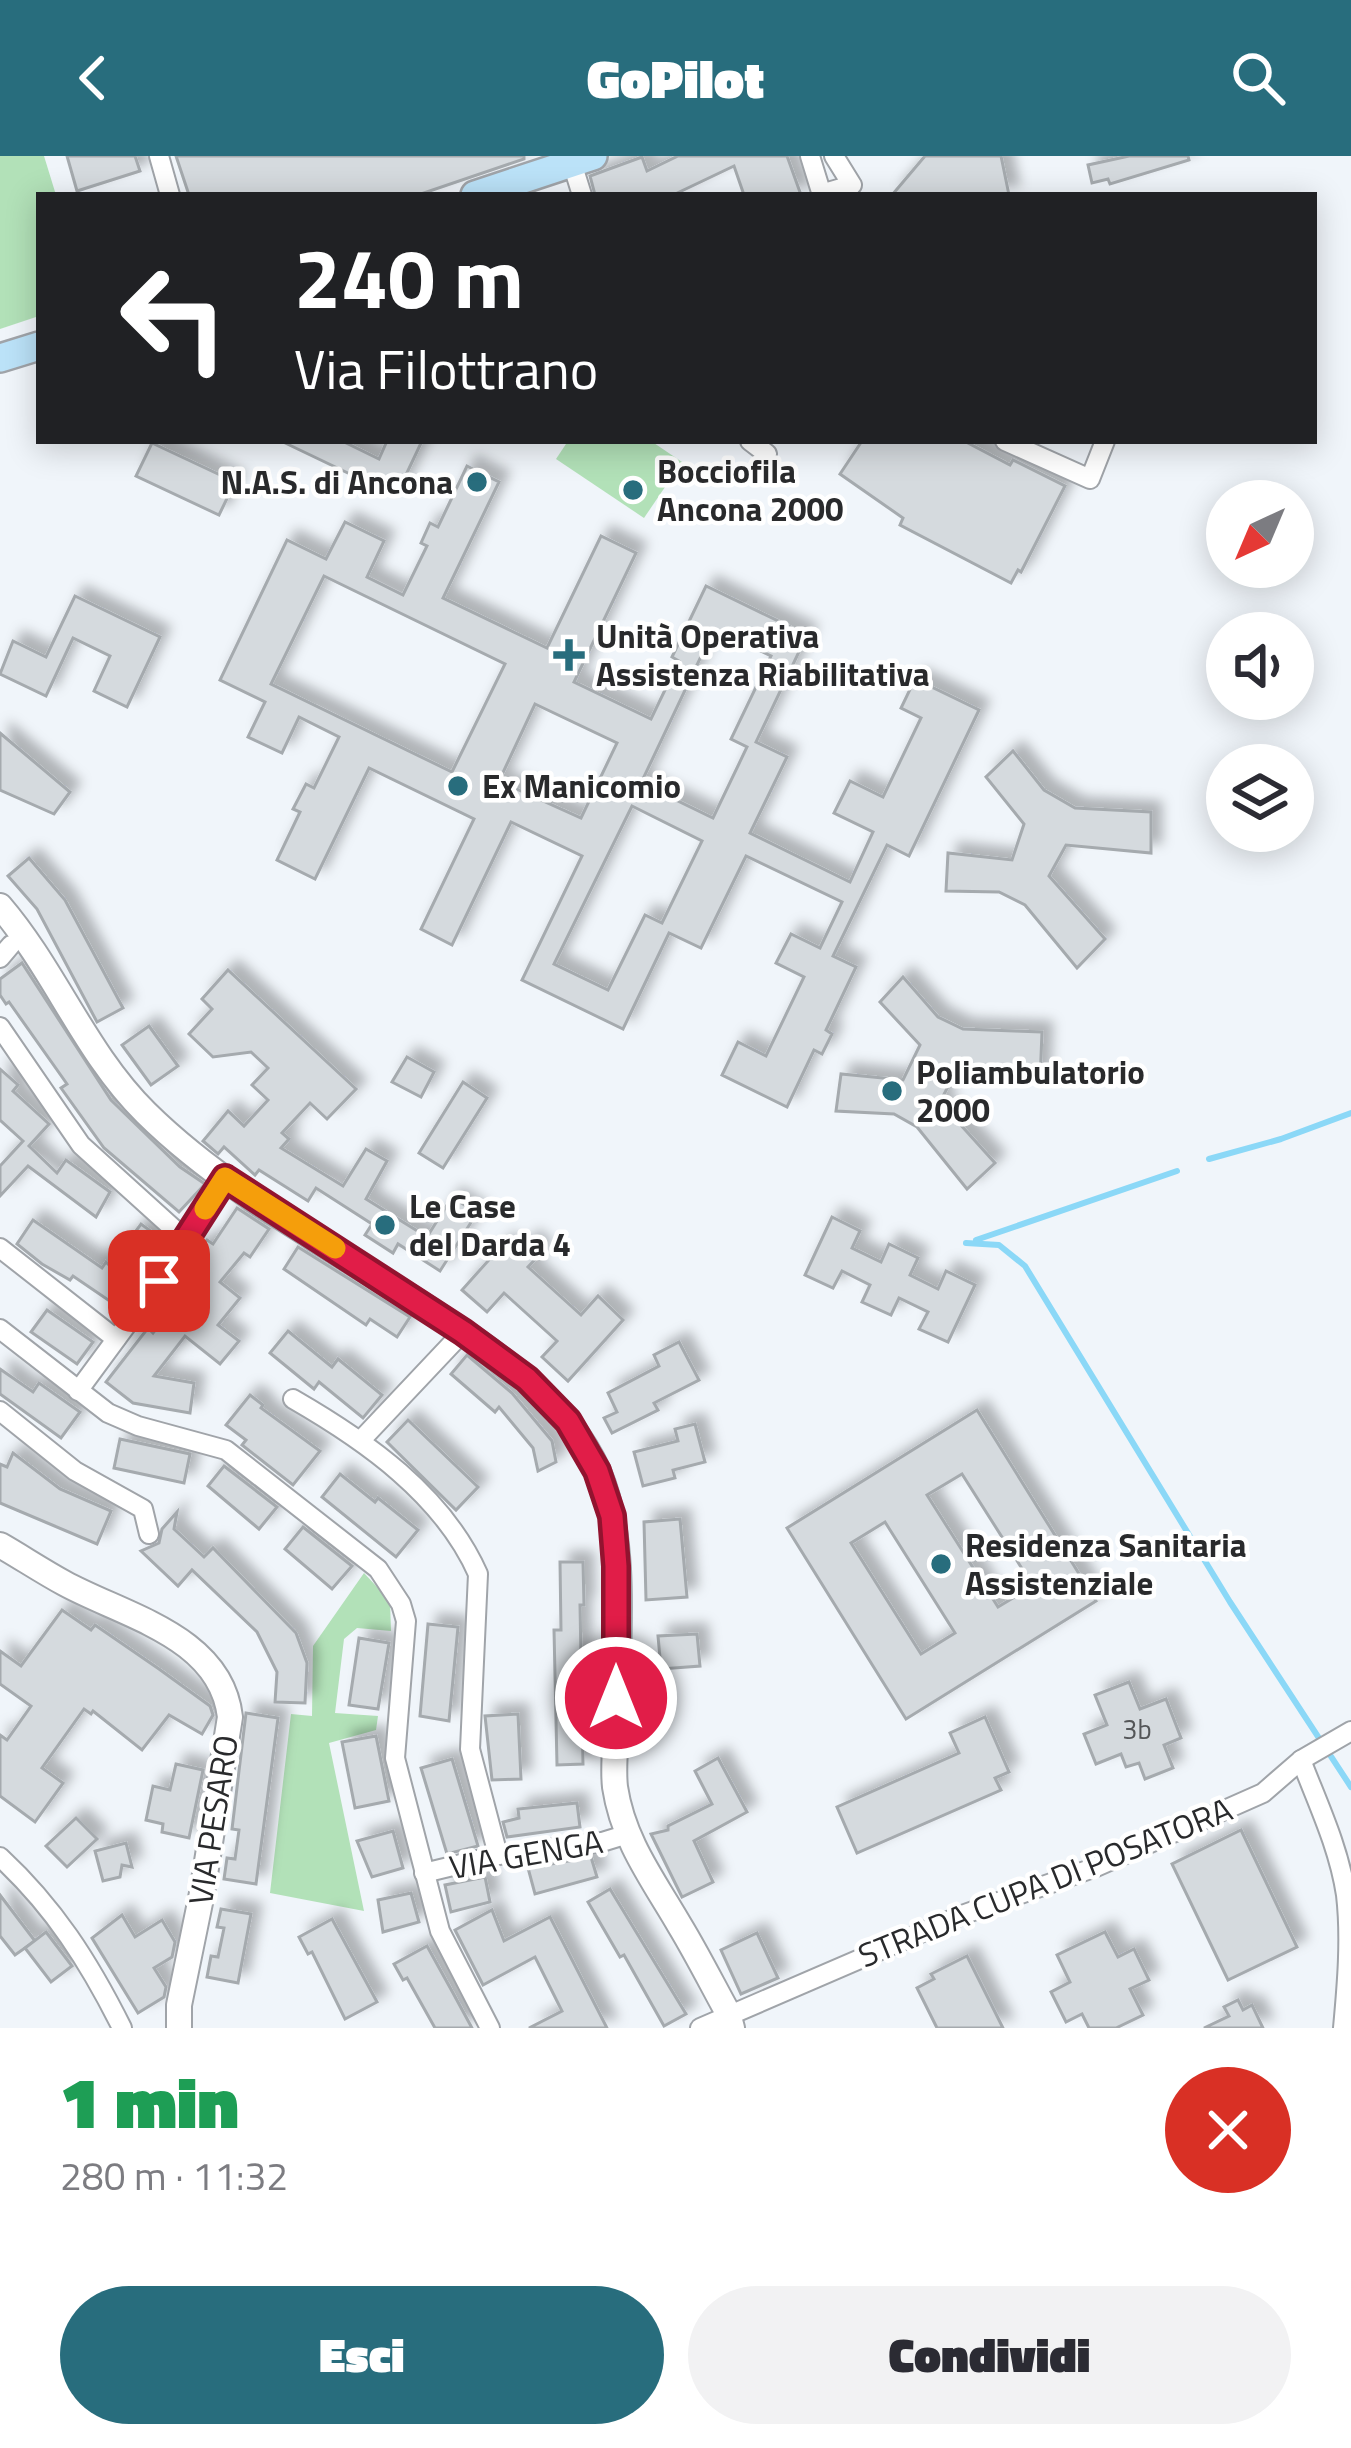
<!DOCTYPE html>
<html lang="it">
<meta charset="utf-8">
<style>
:root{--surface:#fff;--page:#f2f2f3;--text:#2b2b33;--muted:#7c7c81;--accent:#286d7d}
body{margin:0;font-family:"Titillium Web",sans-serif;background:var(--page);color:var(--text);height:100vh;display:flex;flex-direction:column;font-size:45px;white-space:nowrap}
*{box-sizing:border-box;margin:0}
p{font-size:39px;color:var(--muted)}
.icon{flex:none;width:66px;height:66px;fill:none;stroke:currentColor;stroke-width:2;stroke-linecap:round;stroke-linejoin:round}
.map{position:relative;height:1872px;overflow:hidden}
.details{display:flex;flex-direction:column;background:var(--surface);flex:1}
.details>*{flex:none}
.banner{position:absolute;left:36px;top:36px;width:1281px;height:252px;border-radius:0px;box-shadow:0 6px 30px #0003;background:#202124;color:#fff;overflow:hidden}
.needle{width:78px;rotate:224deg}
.fabs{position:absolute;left:1206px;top:324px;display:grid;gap:24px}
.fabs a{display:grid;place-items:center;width:108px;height:108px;border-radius:50%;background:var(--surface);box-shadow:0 6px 30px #0003;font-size:60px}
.pin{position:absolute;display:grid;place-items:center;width:102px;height:102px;color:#fff;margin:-51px;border-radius:24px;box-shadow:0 6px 18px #0006}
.me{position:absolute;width:132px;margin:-66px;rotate:0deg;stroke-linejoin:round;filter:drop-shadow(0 0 9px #0008)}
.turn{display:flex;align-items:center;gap:42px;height:252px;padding:0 60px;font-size:54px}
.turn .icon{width:156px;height:156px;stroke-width:2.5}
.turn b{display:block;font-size:84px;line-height:102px}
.round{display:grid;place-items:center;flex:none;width:126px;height:126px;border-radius:63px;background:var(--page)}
.overview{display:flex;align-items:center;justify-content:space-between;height:204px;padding:0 60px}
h1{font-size:72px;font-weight:800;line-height:90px;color:#1e9e55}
.primary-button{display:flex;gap:24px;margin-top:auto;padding:24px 60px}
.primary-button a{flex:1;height:138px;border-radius:72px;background:var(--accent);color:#fff;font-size:48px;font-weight:800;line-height:138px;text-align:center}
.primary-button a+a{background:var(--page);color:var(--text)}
header{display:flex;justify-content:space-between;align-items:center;height:156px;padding:0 60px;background:var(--accent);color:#fff;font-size:54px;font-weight:800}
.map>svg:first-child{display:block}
.green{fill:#b2e1b8}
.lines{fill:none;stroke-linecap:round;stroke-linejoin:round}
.stream{stroke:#8bd8f7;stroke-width:6}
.building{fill:#d5dade;stroke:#a5aaae;stroke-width:3;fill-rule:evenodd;filter:url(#shadow)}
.minor-casing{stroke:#a0a4a9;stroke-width:22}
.tertiary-casing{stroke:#a0a4a9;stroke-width:28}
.secondary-casing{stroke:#a0a4a9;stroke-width:32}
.minor{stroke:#fff;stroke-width:18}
.tertiary{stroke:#fff;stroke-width:24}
.secondary{stroke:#bbe2f8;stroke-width:27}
.route-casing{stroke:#92132f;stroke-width:30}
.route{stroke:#e11d48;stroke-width:21}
.slow{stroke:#f59e0b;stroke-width:21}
.poi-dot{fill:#286d7d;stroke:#fff;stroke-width:4.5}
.labels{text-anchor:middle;stroke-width:9;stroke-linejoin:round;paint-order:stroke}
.number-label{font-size:27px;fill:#545658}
.poi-label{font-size:33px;font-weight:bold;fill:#292a2c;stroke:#fff;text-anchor:start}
.street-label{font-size:33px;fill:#292a2c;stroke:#fff}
</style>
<header><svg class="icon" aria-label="back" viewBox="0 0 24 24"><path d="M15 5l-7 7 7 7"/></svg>GoPilot<svg class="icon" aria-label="search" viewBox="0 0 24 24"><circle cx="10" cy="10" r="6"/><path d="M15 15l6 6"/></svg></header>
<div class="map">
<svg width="1351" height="1872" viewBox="0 0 1351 1872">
<defs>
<filter id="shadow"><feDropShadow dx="10" dy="-10" stdDeviation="6" flood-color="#0004"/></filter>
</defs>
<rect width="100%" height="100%" fill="#f0f5fa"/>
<g class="green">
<path d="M0 0H44L56 39H39V160L0 173Z"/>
<path d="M568 285H651L682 306 644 362 556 303Z"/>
<path d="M364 1417 390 1445 391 1475 357 1472 344 1483 335 1557 378 1560 376 1574 329 1587 364 1755 270 1737 291 1558 312 1560 313 1490Z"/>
</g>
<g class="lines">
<g class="stream">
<path d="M1209 1003 1281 983 1351 957"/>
<path d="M976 1084 1177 1015"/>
<path d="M966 1087 999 1089 1025 1110 1230 1446 1351 1631"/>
</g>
</g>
<g class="building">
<path d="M67 0H135L140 15 77 35Z"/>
<path d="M176 0H524V3L418 39H189Z"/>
<path d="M678 0H787L801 39H744L734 10 673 39H595L590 20 642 1 647 15Z"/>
<path d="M925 0H1001L1009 39H892Z"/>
<path d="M1129 0H1188L1189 4 1110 28 1108 23 1092 27 1088 9Z"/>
<path d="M281 285H342L379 303 387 285H422L396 340Z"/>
<path d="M862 285H964L1010 309 1013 304 1065 330 1021 416 1018 414 1011 427 900 369 903 362 840 318Z"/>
<path d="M152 287 235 326 219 359 136 320Z"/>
<path d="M467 310 499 326 443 442 547 492 601 380 636 397 574 526 651 563 679 505 672 501 706 430 807 479 756 586 787 601 750 677 850 726 873 676 834 657 850 625 883 641 921 562 901 552 915 523 979 554 909 700 887 689 833 800 856 811 826 874 832 878 822 898 814 894 787 951 722 919 738 886 766 900 804 821 776 807 791 778 820 792 842 746 746 700 701 792 669 777 623 873 522 824 582 700 511 666 452 789 421 773 474 663 369 612 315 723 277 704 300 656 293 653 306 628 314 632 339 581 299 561 282 597 248 581 265 546 220 524 287 384 326 403 345 366 384 385 367 421 403 439 427 390 421 387 430 367 438 371ZM324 420 505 508 452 616 271 528ZM714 473 771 500 731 583 747 591 713 662 641 627ZM535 548 617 587 581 662 499 625ZM632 650 702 685 662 767 645 759 608 834 554 808Z"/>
<path d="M75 440 160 481 127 551 94 535 110 500 73 482 46 540 0 518 13 485 46 501Z"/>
<path d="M0 577 70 636 54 658 0 634Z"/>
<path d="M1013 595 1044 634 1075 652 1151 656V697L1066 689 1049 720 1105 783 1077 812 1025 749 999 736 946 735 948 697 1012 704 1024 668 986 621Z"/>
<path d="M29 702 65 744 123 852 97 866 37 753 8 720Z"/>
<path d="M22 807 111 944 180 1011 205 1028 179 1056 104 992 61 932 67 928 9 846 6 848 0 839V823Z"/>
<path d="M228 814 356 933 327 963 310 947 282 977 289 983 281 992 343 1030 366 993 387 1005 366 1043 427 1081 452 1041 477 1057 440 1115 398 1088 393 1097 365 1079 372 1068 316 1032 308 1045 259 1014 255 1019 224 991 218 998 203 985 228 955 244 970 268 944 252 929 268 912 251 896 213 901 189 878 212 853 202 843Z"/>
<path d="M903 821 938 861 963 873 1042 876 1040 925 956 915 940 946 995 1007 967 1033 917 971 894 958 836 955 841 918 903 924 920 889 880 846Z"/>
<path d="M149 870 178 910 151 929 122 889Z"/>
<path d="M407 901 434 916 421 941 392 926Z"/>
<path d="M0 913 18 929 13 935 49 968 29 990 57 1017 66 1004 110 1036 96 1061 28 1010 0 1040V1010L23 985 0 964Z"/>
<path d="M463 926 487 942 443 1012 419 997Z"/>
<path d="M237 1052 269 1073 250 1101 244 1097 220 1126 240 1142 218 1169 239 1185 220 1208 185 1180 154 1220 194 1227 190 1257 133 1247 106 1226 148 1172 153 1177 203 1114 190 1104 207 1084 213 1088Z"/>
<path d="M832 1061 860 1075 852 1092 881 1106 889 1088 918 1102 910 1119 938 1133 946 1115 975 1129 948 1186 919 1173 928 1156 899 1142 891 1159 862 1146 870 1129 842 1115 833 1132 805 1119Z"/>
<path d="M33 1064 102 1112 106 1106 110 1110 141 1068 163 1084 117 1150 73 1120 70 1124 42 1108 17 1088Z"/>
<path d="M530 1084 542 1096 528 1111 581 1159 598 1140 623 1164 568 1225 542 1201 557 1185 504 1137 487 1156 462 1134 504 1087 517 1098Z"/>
<path d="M298 1091 410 1161 397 1181 370 1163 366 1169 284 1113Z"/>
<path d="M47 1154 93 1186 77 1208 31 1176Z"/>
<path d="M288 1175 332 1211 338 1203 382 1239 363 1262 319 1226 314 1233 270 1197Z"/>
<path d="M679 1186 699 1224 654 1247 658 1254 612 1277 604 1262 617 1256 608 1237 659 1210 654 1199Z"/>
<path d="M467 1199 512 1237 552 1285 556 1306 538 1315 533 1292 499 1251 495 1256 451 1218Z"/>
<path d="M0 1213 33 1236 39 1227 80 1256 61 1282 0 1238Z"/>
<path d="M250 1239 263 1249 261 1252 320 1295 293 1329 242 1289 246 1284 226 1269Z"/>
<path d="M977 1254 1096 1445 906 1563 787 1372ZM962 1318 1033 1430 998 1451 927 1339ZM885 1366 955 1477 921 1498 851 1387Z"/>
<path d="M408 1264 478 1331 456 1354 387 1286Z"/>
<path d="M695 1268 705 1306 673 1314 675 1322 643 1330 634 1296 678 1285 675 1273Z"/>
<path d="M120 1283 190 1298 184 1327 114 1312Z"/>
<path d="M13 1297 60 1333 111 1355 97 1388 0 1347V1308L7 1311Z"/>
<path d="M224 1310 277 1351 259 1373 208 1330Z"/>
<path d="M340 1318 375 1346 378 1342 418 1374 396 1401 322 1341Z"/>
<path d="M177 1356 174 1373 204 1401 213 1392 296 1477 307 1507 305 1547 275 1546 277 1516 257 1476 192 1414 178 1430 141 1395 159 1387 162 1373Z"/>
<path d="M680 1363 687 1441 646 1444 644 1366Z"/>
<path d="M303 1371 352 1410 332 1433 285 1393Z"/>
<path d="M560 1406H583L584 1449H580L583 1608 557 1609 554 1474H561Z"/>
<path d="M62 1454 91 1474 95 1469 159 1513 210 1550 213 1559 202 1578 169 1559 142 1594 93 1555 91 1558 84 1553 42 1612 63 1627 35 1666 0 1640V1579L7 1584 31 1550 0 1528V1495L21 1510Z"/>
<path d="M428 1468 458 1471 449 1565 420 1560Z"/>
<path d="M697 1478 700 1510 661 1513 658 1480Z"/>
<path d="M359 1482 389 1487 378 1553 349 1549Z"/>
<path d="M1129 1526 1140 1553 1166 1543 1181 1582 1164 1589 1173 1612 1145 1623 1139 1607 1126 1611 1121 1598 1096 1608 1084 1578 1107 1569 1095 1539Z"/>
<path d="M246 1557 278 1562 256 1728 224 1723 227 1702 235 1703 239 1674 232 1673Z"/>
<path d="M518 1558 521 1623 492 1624 485 1560Z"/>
<path d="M985 1561 1009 1616 995 1622 1001 1634 857 1697 837 1651 959 1597 950 1577Z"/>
<path d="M376 1580 389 1645 355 1652 342 1586Z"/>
<path d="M718 1602 747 1656 694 1685 713 1726 682 1741 651 1678 668 1674V1670L712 1648 695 1615Z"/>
<path d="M452 1603 478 1690 447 1698 421 1612Z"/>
<path d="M176 1608 203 1614 189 1682 162 1676 163 1668 146 1664 153 1630 170 1634Z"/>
<path d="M577 1647 580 1671 507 1681 503 1666 519 1662 518 1653Z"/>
<path d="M76 1662 97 1683 67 1711 46 1690Z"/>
<path d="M1241 1674 1297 1791 1228 1824 1172 1708Z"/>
<path d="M393 1675 403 1712 372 1721 357 1685Z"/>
<path d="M126 1687 132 1711 122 1709 120 1721 103 1725 95 1695Z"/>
<path d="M591 1701 597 1721 535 1738 528 1712Z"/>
<path d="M485 1721 490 1746 451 1756 445 1729Z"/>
<path d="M610 1733 686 1858 664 1870 624 1799 620 1801 588 1746Z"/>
<path d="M411 1737 419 1766 383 1776 378 1744Z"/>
<path d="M0 1739 35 1785 15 1799 0 1780Z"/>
<path d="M221 1753 251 1758 238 1827 207 1821 211 1800 218 1801 224 1772 217 1771Z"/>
<path d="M492 1754 504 1785 550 1761 607 1872H529L562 1855 535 1801 483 1829 455 1774Z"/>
<path d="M122 1759 135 1781 162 1764 175 1786 172 1801 154 1812 166 1831 164 1841 138 1857 92 1782Z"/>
<path d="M332 1763 377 1846 345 1863 312 1796 308 1798 299 1781Z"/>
<path d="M46 1776 72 1810 51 1826 25 1792Z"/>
<path d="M1105 1776 1118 1801 1134 1793 1149 1824 1130 1833 1143 1859 1116 1872H1089L1082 1858 1066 1866 1051 1836 1070 1826 1057 1799Z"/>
<path d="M757 1777 778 1822 741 1838 721 1794Z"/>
<path d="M427 1790 453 1837 472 1872H435L407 1822 403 1824 394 1808Z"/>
<path d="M967 1800 1003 1872H937L917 1832 934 1823 931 1818Z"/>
<path d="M1238 1844 1243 1854 1252 1849 1263 1872H1204L1229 1860 1224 1851Z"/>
</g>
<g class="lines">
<g class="minor-casing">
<g id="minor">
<path d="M159 0 170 39"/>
<path d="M810 0 822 39"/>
<path d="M572 7 582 39"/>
<path d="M821 38 852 29 834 0"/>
<path d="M750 285 767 298"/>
<path d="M1005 285 1090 323 1105 285"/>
<path d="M0 802 11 789"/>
<path d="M0 871 81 989 186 1084"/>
<path d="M0 1092 116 1183"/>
<path d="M0 1173 108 1257 138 1270 226 1294 378 1413 401 1448 406 1465 395 1602 440 1775 490 1872"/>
<path d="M78 1235 159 1125 225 1022"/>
<path d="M293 1243C366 1285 443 1339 478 1418L470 1593 498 1699"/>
<path d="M0 1255 75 1315 143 1353 149 1378"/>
<path d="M362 1283 463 1176"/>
<path d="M1301 1604C1318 1648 1339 1692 1346 1739 1351 1782 1347 1829 1343 1872"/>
<path d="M0 1701C54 1751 89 1806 122 1872"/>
<path d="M424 1717 498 1699 602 1686 628 1678"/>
<path d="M700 1872 962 1759 1096 1711 1263 1637 1301 1604 1351 1575"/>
</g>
</g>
<g class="tertiary-casing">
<g id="tertiary">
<path d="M0 750C55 814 85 897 146 957 227 1037 335 1092 430 1154 494 1196 565 1242 598 1315 630 1389 616 1497 616 1576 615 1594 613 1613 615 1631 623 1685 654 1725 680 1770 697 1798 712 1828 728 1857L732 1872"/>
<path d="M0 1389C21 1401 42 1415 64 1427 124 1460 221 1480 230 1561L202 1737 179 1849V1872"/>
</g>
</g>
<g class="secondary-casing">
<g id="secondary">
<path d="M475 39 593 0"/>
<path d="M0 202 39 190"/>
</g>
</g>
<use href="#minor" class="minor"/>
<use href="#tertiary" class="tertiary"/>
<use href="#secondary" class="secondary"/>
</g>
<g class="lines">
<g class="route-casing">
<path id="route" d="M159 1125 225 1022 463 1176 527 1223 568 1265 597 1315 612 1360 616 1410V1542"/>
</g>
<use href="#route" class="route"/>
<path class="slow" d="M205 1053 225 1022 335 1092"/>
</g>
<g class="poi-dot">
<circle cx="477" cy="326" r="12"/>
<circle cx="633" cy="334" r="12"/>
<path d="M563 481h12v12h12v12h-12v12h-12v-12h-12v-12h12z"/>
<circle cx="458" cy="630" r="12"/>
<circle cx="892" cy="935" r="12"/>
<circle cx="385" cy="1069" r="12"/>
<circle cx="941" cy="1408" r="12"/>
</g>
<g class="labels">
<g class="number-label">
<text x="1137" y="1583">3b</text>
</g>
<g class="poi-label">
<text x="657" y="327">Bocciofila<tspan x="657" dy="38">Ancona 2000</tspan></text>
<text x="453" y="338" text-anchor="end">N.A.S. di Ancona</text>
<text x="596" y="492">Unità Operativa<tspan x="596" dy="38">Assistenza Riabilitativa</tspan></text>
<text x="482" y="642">Ex Manicomio</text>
<text x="916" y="928">Poliambulatorio<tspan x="916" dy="38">2000</tspan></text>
<text x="409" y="1062">Le Case<tspan x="409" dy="38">del Darda 4</tspan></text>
<text x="965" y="1401">Residenza Sanitaria<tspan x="965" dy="38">Assistenziale</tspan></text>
</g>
<g class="street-label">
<text transform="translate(213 1664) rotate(-81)" y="12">VIA PESARO</text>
<text transform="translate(526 1698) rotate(-10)" y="12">VIA GENGA</text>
<text transform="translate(1045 1726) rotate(-22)" y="12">STRADA CUPA DI POSATORA</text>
</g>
</g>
</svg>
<div class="fabs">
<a><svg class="needle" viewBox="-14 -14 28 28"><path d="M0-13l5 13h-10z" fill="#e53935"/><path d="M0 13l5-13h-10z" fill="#7c7c81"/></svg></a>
<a><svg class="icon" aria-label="sound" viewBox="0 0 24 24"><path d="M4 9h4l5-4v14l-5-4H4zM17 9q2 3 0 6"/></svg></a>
<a><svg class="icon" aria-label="layers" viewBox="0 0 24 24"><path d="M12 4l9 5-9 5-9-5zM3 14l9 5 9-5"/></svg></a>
</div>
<div class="pin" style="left:159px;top:1125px;background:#d93025"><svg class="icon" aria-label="arrive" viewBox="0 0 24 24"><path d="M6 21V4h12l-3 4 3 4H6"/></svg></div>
<svg class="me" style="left:616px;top:1542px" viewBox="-20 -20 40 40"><circle r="17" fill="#e11d48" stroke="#fff" stroke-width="3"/><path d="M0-11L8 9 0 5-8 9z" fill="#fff"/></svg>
<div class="banner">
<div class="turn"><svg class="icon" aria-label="left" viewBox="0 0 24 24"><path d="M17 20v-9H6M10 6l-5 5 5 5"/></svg><div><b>240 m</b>Via Filottrano</div></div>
</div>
</div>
<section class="details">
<div class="overview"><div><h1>1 min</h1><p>280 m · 11:32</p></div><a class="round" style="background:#d93025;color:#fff"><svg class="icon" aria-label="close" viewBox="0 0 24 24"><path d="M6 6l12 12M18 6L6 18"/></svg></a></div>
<div class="primary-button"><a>Esci</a><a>Condividi</a></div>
</section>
